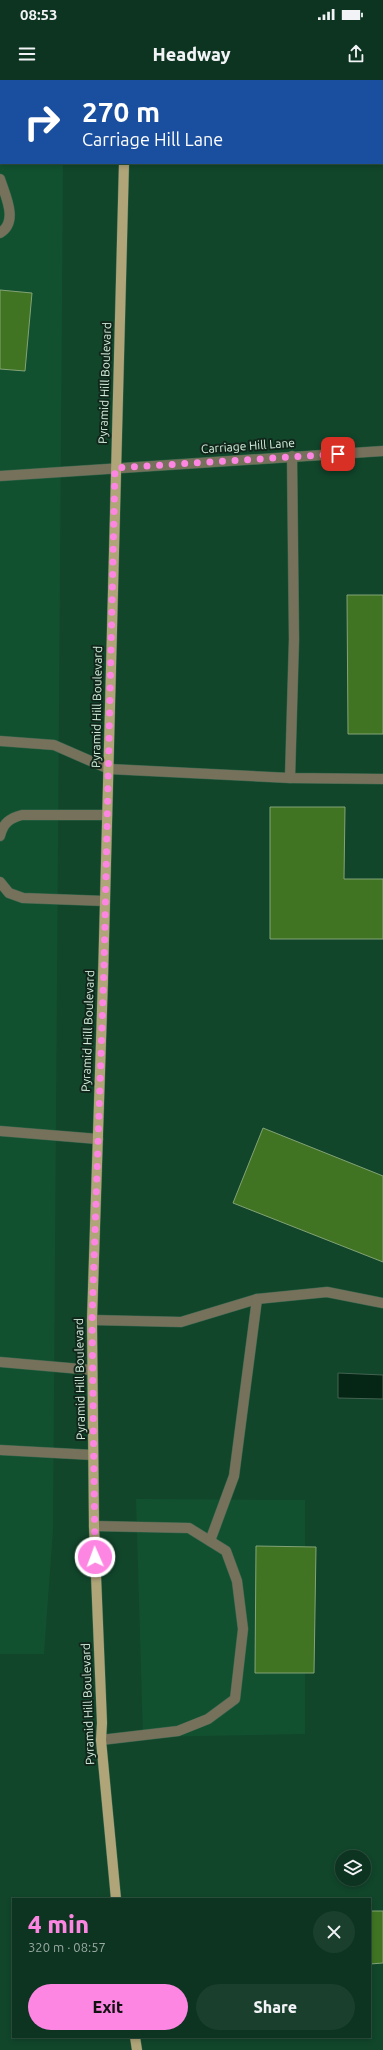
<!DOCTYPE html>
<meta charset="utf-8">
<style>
:root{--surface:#0d3420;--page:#1b3f2d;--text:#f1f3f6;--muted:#9aaaa5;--line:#2d4f3e;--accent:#fd86e2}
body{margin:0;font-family:Ubuntu,sans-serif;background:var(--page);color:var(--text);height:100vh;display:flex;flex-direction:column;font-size:15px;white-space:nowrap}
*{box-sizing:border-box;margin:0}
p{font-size:13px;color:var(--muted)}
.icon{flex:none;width:22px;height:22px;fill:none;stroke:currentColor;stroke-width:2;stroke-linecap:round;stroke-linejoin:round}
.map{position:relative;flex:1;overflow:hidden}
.drawer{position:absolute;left:12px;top:1818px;width:359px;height:140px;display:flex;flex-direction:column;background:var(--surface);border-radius:0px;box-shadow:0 2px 6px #0003,0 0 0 1px var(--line)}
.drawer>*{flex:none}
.top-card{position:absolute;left:0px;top:0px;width:383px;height:84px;box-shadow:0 2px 6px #0003,0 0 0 1px var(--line);background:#1a4fa0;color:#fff;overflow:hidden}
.controls{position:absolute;left:335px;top:1770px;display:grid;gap:8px}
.controls a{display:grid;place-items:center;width:36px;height:36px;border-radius:50%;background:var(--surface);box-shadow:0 2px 6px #0003,0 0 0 1px var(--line);font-size:20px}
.pin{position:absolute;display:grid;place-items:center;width:34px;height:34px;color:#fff;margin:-17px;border-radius:8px;box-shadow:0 2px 6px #0006}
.me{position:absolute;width:44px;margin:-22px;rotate:358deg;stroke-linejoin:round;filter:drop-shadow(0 0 3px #0008)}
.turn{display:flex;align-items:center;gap:14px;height:84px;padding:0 16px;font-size:18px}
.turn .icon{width:52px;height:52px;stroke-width:2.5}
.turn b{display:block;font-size:28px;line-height:34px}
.round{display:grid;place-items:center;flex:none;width:42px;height:42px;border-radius:21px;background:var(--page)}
.overview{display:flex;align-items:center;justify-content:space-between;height:68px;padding:0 16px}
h1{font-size:24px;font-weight:800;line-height:30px;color:var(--accent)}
.cta{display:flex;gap:8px;margin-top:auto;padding:8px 16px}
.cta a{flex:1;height:46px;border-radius:24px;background:var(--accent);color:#111;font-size:16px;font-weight:800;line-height:46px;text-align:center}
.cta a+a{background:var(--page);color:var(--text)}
.status{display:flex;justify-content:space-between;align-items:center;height:28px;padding:0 20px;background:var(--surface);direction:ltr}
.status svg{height:11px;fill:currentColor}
header{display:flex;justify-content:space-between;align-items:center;height:52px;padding:0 16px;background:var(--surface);font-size:18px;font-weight:800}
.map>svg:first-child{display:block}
.built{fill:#115130}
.water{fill:#062615;stroke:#446251}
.building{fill:#407423;stroke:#83a376}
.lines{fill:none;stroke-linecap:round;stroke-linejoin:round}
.minor-casing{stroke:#34644b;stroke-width:11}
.major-casing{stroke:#34644b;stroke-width:11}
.minor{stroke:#76715b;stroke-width:10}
.major{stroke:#b0a578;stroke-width:10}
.route{stroke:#fd86e2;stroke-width:7;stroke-dasharray:0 12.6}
.labels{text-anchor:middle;stroke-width:4;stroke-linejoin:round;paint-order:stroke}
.street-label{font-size:12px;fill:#d4efdd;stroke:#12271b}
</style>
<div class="status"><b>08:53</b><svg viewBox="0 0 49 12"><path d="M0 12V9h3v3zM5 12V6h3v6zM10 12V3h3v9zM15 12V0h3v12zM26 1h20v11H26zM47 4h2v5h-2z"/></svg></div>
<header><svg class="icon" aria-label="menu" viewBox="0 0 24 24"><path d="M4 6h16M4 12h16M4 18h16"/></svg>Headway<svg class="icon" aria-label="share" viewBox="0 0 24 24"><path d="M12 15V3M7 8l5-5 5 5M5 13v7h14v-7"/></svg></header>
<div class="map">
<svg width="383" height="1970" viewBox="0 0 383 1970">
<rect width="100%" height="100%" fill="#11462b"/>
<g class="built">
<path d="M0 0H64L1 1V83H63L53 1450 44 1574H0Z"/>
<path d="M136 1419 305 1420V1654L143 1657Z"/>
</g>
<path class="water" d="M338 1293 383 1295V1319L338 1318Z"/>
<g class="building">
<path d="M0 210 32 213 25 291 0 289Z"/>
<path d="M347 515H383V654H348Z"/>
<path d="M270 727H345L344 799H383V859H270Z"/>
<path d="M263 1048 383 1096V1182L233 1123Z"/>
<path d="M256 1466 316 1467 314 1593H255Z"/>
<path d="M370 1831H383V1883L370 1884Z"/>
</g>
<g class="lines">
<g class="minor-casing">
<g id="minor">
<path d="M0 14H1"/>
<path d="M0 45 1 44"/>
<path d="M0 99C5 115 19 142 0 153"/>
<path d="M0 396 383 371"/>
<path d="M0 661 54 665 109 689 290 698 383 699"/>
<path d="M290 698 294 559 292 376"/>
<path d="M0 756C3 743 10 738 22 735H107"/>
<path d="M0 802 9 813 23 818 105 821"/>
<path d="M0 1051 98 1059"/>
<path d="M92 1240 181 1242 257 1219 327 1212 383 1223"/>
<path d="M0 1282 92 1290"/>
<path d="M0 1370 93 1375"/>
<path d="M94 1446 189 1448 226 1471 237 1501 243 1549 235 1619 208 1639 178 1651 101 1660"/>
<path d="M210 1461 234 1396 257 1219"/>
</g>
</g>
<g class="major-casing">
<g id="major">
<path d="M127 1V0"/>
<path d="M116 1819 101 1660 102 1643 94 1446 92 1240 103 899 124 83"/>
<path d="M135 1957 137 1970"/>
</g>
</g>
<use href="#minor" class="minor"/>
<use href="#major" class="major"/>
</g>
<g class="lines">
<path class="route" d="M95 1477 92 1240 104 886 115 388 338 374"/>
</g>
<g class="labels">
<g class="street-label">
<text transform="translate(105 303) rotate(-88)" y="4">Pyramid Hill Boulevard</text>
<text transform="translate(248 366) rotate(-4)" y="4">Carriage Hill Lane</text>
<text transform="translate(97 627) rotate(-89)" y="4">Pyramid Hill Boulevard</text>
<text transform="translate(88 951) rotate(-88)" y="4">Pyramid Hill Boulevard</text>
<text transform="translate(80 1299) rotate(-91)" y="4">Pyramid Hill Boulevard</text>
<text transform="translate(88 1624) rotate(-92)" y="4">Pyramid Hill Boulevard</text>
</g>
</g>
</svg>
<div class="controls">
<a><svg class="icon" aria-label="layers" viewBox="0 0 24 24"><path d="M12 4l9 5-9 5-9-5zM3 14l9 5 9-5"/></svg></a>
</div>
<div class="pin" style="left:338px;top:374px;background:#d93025"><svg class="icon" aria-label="arrive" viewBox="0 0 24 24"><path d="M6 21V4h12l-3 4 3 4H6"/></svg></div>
<svg class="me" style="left:95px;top:1477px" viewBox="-20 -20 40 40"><circle r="17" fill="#fd86e2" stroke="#fff" stroke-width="3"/><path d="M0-11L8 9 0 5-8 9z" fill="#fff"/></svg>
<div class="top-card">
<div class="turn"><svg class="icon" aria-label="right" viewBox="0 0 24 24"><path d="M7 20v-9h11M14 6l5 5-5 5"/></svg><div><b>270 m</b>Carriage Hill Lane</div></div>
</div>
<section class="drawer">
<div class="overview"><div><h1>4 min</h1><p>320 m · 08:57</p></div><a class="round"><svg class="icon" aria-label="close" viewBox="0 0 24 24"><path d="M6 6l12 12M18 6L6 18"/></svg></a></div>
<div class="cta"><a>Exit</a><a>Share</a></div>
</section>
</div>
